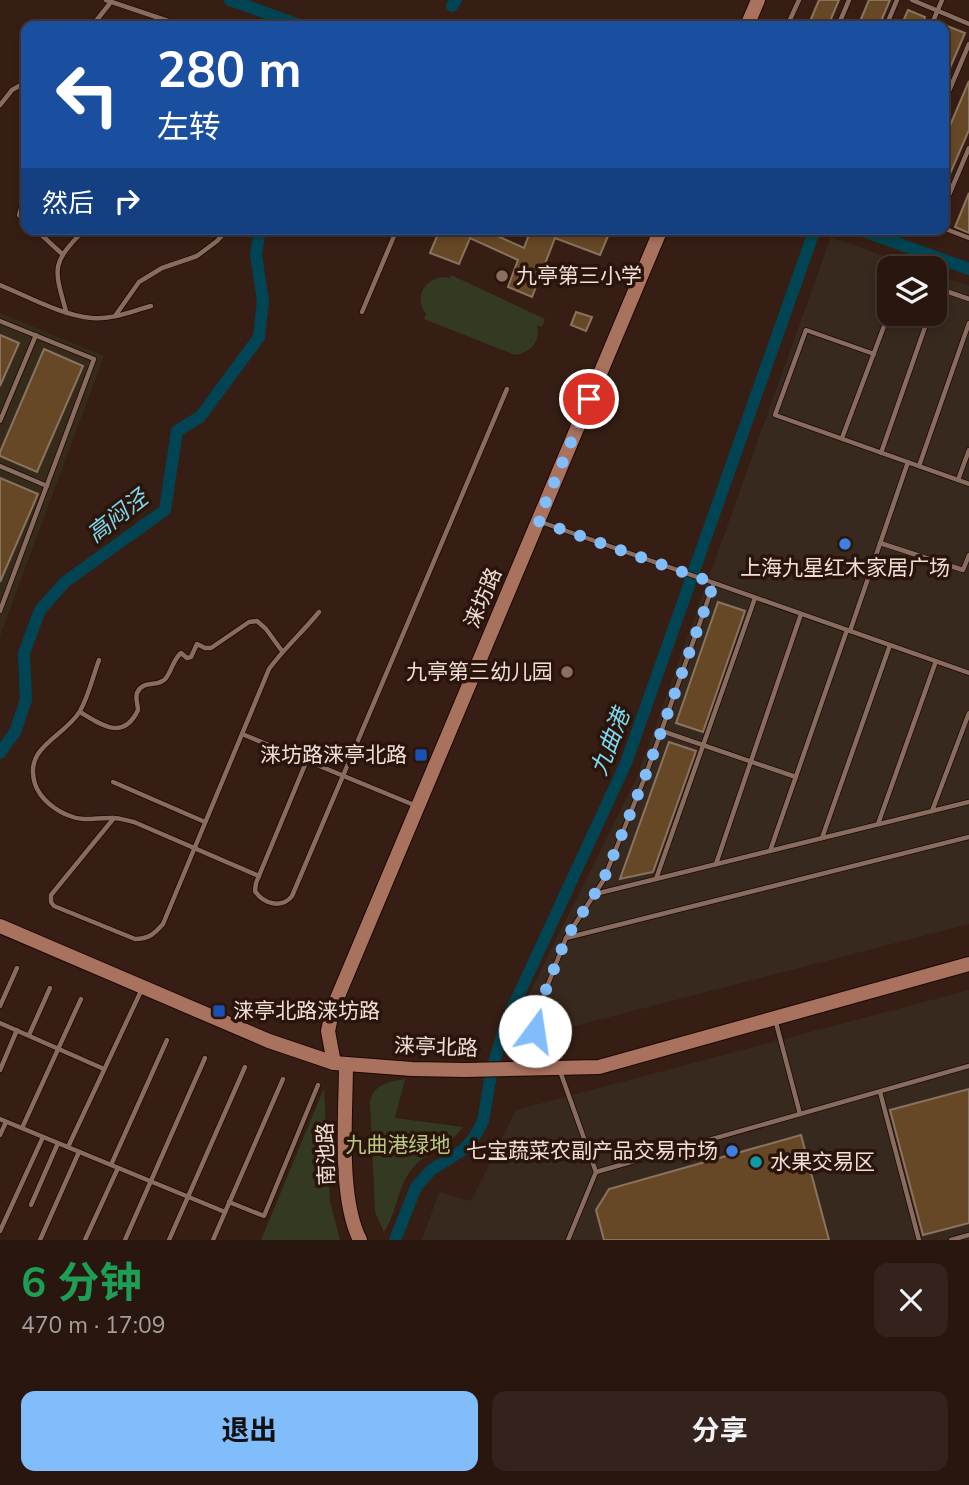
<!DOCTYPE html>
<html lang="zh">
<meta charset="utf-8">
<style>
:root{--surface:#28160f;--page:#34231d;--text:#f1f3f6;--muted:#a59f9e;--line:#44352f;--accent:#81bdfa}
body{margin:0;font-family:"Nunito Sans","Noto Sans SC",sans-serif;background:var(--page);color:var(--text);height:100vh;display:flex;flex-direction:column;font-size:26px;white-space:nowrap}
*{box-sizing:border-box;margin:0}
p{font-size:23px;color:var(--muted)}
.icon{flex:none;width:38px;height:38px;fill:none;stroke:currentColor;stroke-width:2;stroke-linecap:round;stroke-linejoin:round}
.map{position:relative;height:1240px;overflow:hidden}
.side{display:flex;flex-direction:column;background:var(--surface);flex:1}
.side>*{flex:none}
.guide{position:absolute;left:21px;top:21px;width:928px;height:214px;border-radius:14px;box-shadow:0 4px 10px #0003,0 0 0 2px var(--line);background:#1a4fa0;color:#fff;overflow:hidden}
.fabs{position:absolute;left:877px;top:256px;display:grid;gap:14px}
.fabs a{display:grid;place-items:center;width:70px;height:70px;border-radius:14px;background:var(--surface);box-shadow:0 4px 10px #0003,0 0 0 2px var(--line);font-size:35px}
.pin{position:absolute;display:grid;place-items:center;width:60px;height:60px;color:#fff;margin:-30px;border:4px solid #fff;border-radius:50%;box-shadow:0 2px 7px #0007}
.me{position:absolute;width:77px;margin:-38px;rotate:14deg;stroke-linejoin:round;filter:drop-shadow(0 0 5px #0008)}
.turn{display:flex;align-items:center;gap:24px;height:147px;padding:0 21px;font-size:32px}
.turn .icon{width:91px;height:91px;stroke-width:2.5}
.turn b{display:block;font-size:49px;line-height:60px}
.then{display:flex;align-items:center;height:66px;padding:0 21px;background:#0003;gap:14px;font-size:26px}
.round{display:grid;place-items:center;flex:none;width:74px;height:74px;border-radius:14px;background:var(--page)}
.summary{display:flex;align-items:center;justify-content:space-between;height:119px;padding:0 21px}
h1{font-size:42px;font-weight:700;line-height:52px;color:#1e9e55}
.button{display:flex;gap:14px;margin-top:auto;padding:14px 21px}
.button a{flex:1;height:80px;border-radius:14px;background:var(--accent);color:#111;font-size:28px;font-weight:700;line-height:80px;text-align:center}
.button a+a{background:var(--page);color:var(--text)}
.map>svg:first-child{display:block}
.commercial{fill:#38291e}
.industrial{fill:#362a1b}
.green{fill:#343921}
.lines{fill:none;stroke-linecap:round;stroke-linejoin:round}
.canal{stroke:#014554;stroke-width:12}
.building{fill:#664826;stroke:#8a745f;stroke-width:2}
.lane-casing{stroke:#1c0702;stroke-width:6}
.secondary-casing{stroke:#1c0702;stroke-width:16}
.lane{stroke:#886c60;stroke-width:4.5}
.secondary{stroke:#a9725e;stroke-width:14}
.route{stroke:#81bdfa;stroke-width:12;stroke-dasharray:0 21.6}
.education-dot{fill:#8d6e63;stroke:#2b150b;stroke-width:2.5}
.shop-dot{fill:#3f7fe0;stroke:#2b150b;stroke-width:2.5}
.transit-dot{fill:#1a4fb4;stroke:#2b150b;stroke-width:2.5}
.culture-dot{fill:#0f9aa8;stroke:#2b150b;stroke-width:2.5}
.labels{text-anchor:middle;stroke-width:7;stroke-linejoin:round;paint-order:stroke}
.poi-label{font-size:21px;fill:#efdfd8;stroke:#2b150b;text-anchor:start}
.street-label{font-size:21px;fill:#efdfd8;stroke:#2b150b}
.park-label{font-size:21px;fill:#b8c983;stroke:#2b150b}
.water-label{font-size:23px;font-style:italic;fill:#7dd9f1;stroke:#2b150b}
</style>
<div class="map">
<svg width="969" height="1240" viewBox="0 0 969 1240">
<rect width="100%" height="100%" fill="#361e14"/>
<g class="commercial">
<path d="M831 237 917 268H889V313H934L935 274 969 286V924L509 1043 516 1020 638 775Z"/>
<path d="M969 990V1240H422L439 1192 471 1201 516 1110Z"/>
</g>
<path class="industrial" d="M0 313 104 356 0 636Z"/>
<g class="green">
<path d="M451 275 545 319 542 327 537 325C541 342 531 352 515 355L424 319 426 314C412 296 428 273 450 278Z"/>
<path d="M405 1079 395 1118 463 1127C449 1147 425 1152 411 1170 397 1188 397 1213 384 1232L375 1212 370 1101C375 1083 389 1082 405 1079Z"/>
<path d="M324 1088 330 1202 340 1240H261Z"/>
</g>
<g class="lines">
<g class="canal">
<path d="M230 0 302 26"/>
<path d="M452 6 456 0"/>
<path d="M858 229 969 269"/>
<path d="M0 753 15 732 26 700 24 653 40 610 65 582 165 510 177 431 200 417 259 337 263 301 256 255 260 229"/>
<path d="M395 1240 416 1187 431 1170 463 1150 474 1138 483 1121 492 1069 507 1020 626 763 815 229"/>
</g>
</g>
<g class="building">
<path d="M819 0H839L828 26H808Z"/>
<path d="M869 0H890L879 26H858Z"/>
<path d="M908 10 925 17 922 26H901Z"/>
<path d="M947 26 965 33 943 84V35Z"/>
<path d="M969 81V130L943 190V142Z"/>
<path d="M969 193V233L955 227Z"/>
<path d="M440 229H482L524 248 531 229H611L600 255 555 238 532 297 508 287 518 260 470 238 459 264 430 253Z"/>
<path d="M576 312 592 317 586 331 571 325Z"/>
<path d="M0 335 19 343 0 386Z"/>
<path d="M44 349 83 366 37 472 0 456V452Z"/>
<path d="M0 478 38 494 0 582Z"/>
<path d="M718 602 745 611 703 732 676 723Z"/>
<path d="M669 742 696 751 653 872 620 879Z"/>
<path d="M969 1089V1223L923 1235 890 1110Z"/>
<path d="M801 1135 829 1240H604L596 1210 609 1189Z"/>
</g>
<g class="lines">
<g class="lane-casing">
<g id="lane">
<path d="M106 0 183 26"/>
<path d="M912 0 969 24"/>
<path d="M92 26 111 2"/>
<path d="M787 26 799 0"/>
<path d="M838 26 849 0"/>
<path d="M886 26 897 0"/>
<path d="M931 26 942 0"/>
<path d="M0 105 12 90 26 82"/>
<path d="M943 105 969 44"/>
<path d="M26 193 19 215 26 221"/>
<path d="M943 209 969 148"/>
<path d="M943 228 969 238"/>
<path d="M35 229 61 253"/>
<path d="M0 285C29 297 61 315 92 318 112 320 132 311 151 306"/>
<path d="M934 287 969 299"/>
<path d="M934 302 939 288"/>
<path d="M66 311C53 266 52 263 85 229"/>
<path d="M362 312 397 229"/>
<path d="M115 316 139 282 162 268 197 256 217 241 228 229"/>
<path d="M0 321 94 359 0 611"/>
<path d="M874 354 806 330 775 415 969 484"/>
<path d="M0 421 36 335"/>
<path d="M842 438 889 313"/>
<path d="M881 453 930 313"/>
<path d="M0 466 47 486"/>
<path d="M919 466 969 323"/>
<path d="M958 480 969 450"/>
<path d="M541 522 969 673"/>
<path d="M880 543 963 570 969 555"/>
<path d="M850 631 908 462"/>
<path d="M99 660C93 676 89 695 80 711 65 737 23 746 35 784 40 799 56 811 70 816 84 822 98 817 113 818 120 818 128 821 134 822L259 876"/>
<path d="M80 712C100 724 123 742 138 710 138 705 135 698 137 693 143 679 159 688 166 678 172 670 173 660 181 653L187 658 191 657 197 644 205 648H211L249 622 257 621 266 629 282 651"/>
<path d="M662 731 796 777"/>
<path d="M242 734 414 805"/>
<path d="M307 760 256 883 255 891C263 904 282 909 292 896L507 389"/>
<path d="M113 782 205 822"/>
<path d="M932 811 969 713"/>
<path d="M114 818 51 895V902L54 906 135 939C149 939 154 934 163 924L269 669C284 648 303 632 319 612"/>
<path d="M878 824 936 661"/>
<path d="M822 838 890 645"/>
<path d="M770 851 847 630"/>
<path d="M716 864 801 614"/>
<path d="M656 879 755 598"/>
<path d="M595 894 969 802"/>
<path d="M566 938 969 837"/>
<path d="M0 1006 17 968"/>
<path d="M775 1019 800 1114"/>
<path d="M0 1023 104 1069"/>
<path d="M29 1035 50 988"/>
<path d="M528 1067 540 1005 566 938 603 881 645 777 714 583"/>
<path d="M0 1070 17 1030"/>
<path d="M560 1071 596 1172"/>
<path d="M880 1092 919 1240"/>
<path d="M0 1119 225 1212"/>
<path d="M22 1128 81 999"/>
<path d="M0 1135 6 1122"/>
<path d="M68 1147 141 991"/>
<path d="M111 1165 167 1040"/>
<path d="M229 1202 264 1216 318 1085"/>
<path d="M31 1205 58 1143"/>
<path d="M0 1231 43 1137"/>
<path d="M40 1240 79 1152"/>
<path d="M85 1240 118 1168"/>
<path d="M125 1240 205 1058"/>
<path d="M169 1240 245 1067"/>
<path d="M213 1240 283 1079"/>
<path d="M568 1240 596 1172 969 1066"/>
<path d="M951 1240 969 1235"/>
</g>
</g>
<g class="secondary-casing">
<g id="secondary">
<path d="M747 26 758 0"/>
<path d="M0 926 269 1041 334 1063 412 1069 465 1070 599 1067 969 964"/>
<path d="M334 1063 328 1031 333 1008 661 229"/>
<path d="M346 1064C346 1113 338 1197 360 1240"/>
</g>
</g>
<use href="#lane" class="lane"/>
<use href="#secondary" class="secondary"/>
</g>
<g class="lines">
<path class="route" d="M535 1031 540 1005 566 938 603 881 645 777 714 583 538 521 589 399"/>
</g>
<g class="education-dot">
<circle cx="502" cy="276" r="7"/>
<circle cx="567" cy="672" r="7"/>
</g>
<g class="shop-dot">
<circle cx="845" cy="544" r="7"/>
<circle cx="732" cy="1151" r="7"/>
</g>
<g class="transit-dot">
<rect x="414" y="748" width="14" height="14" rx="3.5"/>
<rect x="212" y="1004" width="14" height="14" rx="3.5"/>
</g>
<circle class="culture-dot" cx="756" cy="1162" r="7"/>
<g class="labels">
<g class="poi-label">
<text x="516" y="283">九亭第三小学</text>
<text x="845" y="575" text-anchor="middle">上海九星红木家居广场</text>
<text x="553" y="679" text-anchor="end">九亭第三幼儿园</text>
<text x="407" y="762" text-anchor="end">涞坊路涞亭北路</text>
<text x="233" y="1018">涞亭北路涞坊路</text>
<text x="718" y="1158" text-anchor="end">七宝蔬菜农副产品交易市场</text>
<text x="770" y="1169">水果交易区</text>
</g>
<g class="street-label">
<text transform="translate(483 598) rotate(-67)" y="7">涞坊路</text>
<text transform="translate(436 1047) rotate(2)" y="7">涞亭北路</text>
<text transform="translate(326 1154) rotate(-92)" y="7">南池路</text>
</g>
<g class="park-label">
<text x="398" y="1152">九曲港绿地</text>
</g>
<g class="water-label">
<text transform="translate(117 516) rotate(-38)" y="8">高闷泾</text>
<text transform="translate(610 742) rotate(-69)" y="8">九曲港</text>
</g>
</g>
</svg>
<div class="fabs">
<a><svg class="icon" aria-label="layers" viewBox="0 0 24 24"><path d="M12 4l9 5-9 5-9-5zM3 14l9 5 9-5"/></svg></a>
</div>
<div class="pin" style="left:589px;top:399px;background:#d93025"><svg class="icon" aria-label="arrive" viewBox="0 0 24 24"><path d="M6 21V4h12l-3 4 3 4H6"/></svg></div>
<svg class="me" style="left:535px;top:1031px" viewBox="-20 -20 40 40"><circle r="19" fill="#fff"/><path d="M0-13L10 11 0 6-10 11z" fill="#81bdfa"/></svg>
<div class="guide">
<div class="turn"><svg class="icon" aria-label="left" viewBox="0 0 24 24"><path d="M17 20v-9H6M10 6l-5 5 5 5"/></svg><div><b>280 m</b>左转</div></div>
<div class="then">然后<svg class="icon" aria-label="right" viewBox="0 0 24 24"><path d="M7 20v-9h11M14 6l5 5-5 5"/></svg></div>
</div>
</div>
<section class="side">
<div class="summary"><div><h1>6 分钟</h1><p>470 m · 17:09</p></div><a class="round"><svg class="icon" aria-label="close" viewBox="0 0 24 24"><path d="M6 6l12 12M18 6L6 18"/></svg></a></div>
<div class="button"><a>退出</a><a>分享</a></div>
</section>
